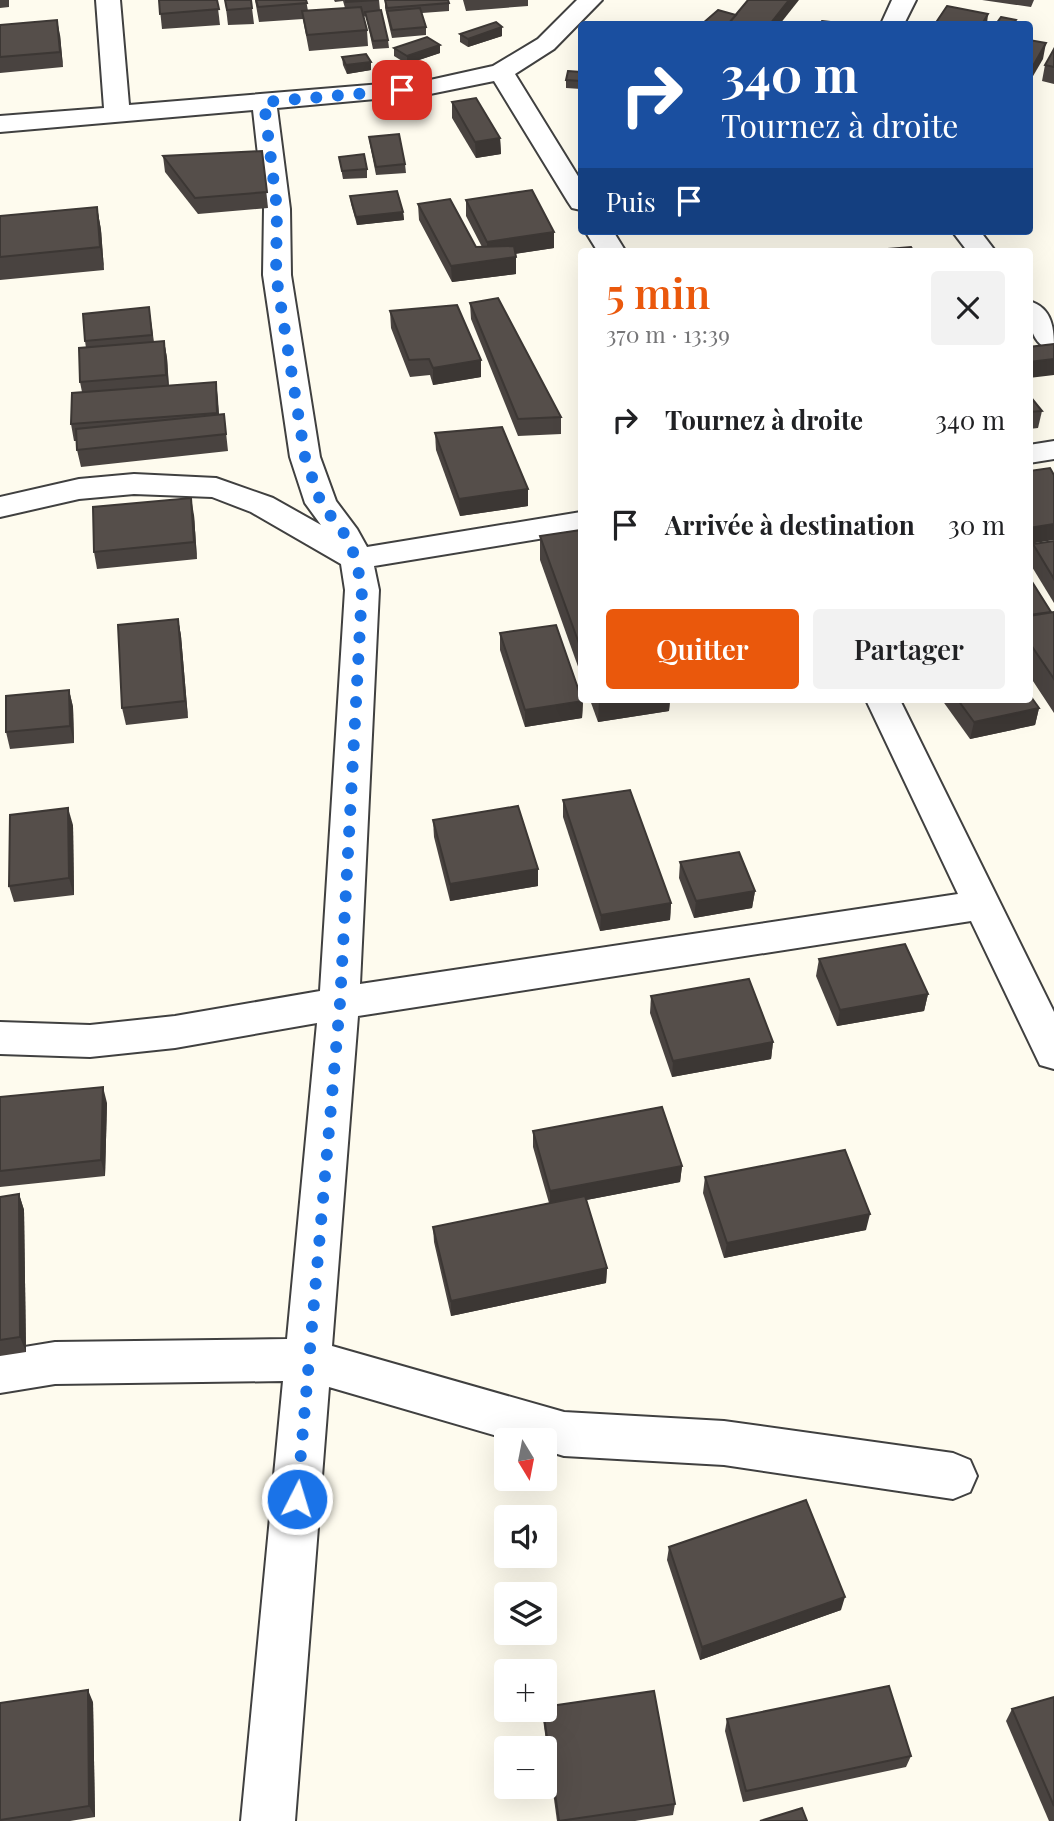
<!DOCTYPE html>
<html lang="fr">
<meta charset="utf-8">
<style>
:root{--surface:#fff;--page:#f2f2f2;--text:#202124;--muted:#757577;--accent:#ea580c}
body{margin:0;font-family:"Playfair Display",serif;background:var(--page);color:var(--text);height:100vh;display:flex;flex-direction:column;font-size:26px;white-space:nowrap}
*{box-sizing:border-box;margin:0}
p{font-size:23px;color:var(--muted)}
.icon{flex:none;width:38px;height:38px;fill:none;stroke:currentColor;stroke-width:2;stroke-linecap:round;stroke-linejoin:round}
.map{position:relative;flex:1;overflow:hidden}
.details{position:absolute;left:578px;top:248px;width:455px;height:455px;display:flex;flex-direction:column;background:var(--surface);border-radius:7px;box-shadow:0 7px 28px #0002}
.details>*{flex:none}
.hud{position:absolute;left:578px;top:21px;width:455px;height:214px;border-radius:7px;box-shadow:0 7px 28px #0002;background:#1a4fa0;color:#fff;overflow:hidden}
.needle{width:46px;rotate:170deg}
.controls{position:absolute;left:494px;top:1428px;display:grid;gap:14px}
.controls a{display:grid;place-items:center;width:63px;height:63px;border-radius:7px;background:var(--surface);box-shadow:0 7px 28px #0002;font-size:35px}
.pin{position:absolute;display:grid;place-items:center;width:60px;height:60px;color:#fff;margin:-30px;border-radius:14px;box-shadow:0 4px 10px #0006}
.me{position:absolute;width:77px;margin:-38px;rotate:5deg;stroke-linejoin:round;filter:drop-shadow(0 0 5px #0008)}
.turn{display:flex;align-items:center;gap:24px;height:147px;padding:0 28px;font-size:32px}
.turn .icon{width:91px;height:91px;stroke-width:2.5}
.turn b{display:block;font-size:49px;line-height:60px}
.then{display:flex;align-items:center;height:66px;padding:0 28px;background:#0003;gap:14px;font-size:26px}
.round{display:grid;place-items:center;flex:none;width:74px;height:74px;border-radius:7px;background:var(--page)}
.overview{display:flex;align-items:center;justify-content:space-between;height:119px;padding:0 28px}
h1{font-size:42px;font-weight:600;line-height:52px;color:var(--accent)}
.button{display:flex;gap:14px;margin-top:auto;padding:14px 28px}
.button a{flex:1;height:80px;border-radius:7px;background:var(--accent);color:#fff;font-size:28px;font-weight:600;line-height:80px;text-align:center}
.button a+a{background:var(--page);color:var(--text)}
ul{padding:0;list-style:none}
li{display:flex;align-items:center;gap:21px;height:105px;padding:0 28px}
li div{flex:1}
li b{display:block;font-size:26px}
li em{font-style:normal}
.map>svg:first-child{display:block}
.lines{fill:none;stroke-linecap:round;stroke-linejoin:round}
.minor-casing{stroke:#404040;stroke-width:4}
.minor{fill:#fff;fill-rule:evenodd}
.wall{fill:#494340}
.shaded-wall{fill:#3c3734}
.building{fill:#554e4a;stroke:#3c3734;stroke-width:2}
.route{stroke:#1a73e8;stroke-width:12;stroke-dasharray:0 21.6}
</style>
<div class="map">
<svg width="1054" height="1821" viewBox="0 0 1054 1821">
<rect width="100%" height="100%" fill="#fefbee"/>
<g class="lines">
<g class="minor-casing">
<g id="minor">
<path d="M96 0H120L129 105 430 80 493 66 538 39 577 0H602L554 49 515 74 581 181V210L572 208 568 202 494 81 430 94 277 108 290 209 291 275 320 457 336 501 357 529 367 547 581 512V532L374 566 379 590 360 984 958 894 866 700H900L1054 1012V1069L1040 1065 971 921 358 1016 332 1346 564 1412 724 1421 953 1453 970 1460 977 1476 970 1492 953 1499 724 1465 564 1456 544 1450V1440H511L329 1387 295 1821H241L283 1381 55 1384 0 1393V1351L55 1342 287 1339 317 1023 175 1048 90 1057 0 1054V1022L90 1025 175 1016 320 991 345 590 341 564 251 512 212 497 134 494 79 499 0 517V497L79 479 134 474 216 478 273 498 321 525 305 503 290 457 263 275 264 209 253 110 0 132V116L104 108Z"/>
<path d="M892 0H916L904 24H881Z"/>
<path d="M585 231H613L626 252H598Z"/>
<path d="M952 231H980L996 252H968Z"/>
<path d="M1029 301C1053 308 1054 329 1054 351 1030 345 1029 323 1029 301Z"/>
<path d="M1054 441V459L1029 463V445Z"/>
</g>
</g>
<use href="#minor" class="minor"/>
</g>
<g class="wall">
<path d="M0 0H9V7L0 8Z"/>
<path d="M159 0H217L220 25 162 29Z"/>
<path d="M225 0H251L254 24 228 25Z"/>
<path d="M255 0H306L308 11 345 8 343 1 335 2 334 0H379L380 10 388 40 389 48 373 49 366 16 363 17 367 30 368 46 309 51 303 19 259 22Z"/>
<path d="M385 0 449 3V11L422 13 426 27V35L392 38 385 8Z"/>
<path d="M463 0H528V6L466 11Z"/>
<path d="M982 0H1034L1031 7Z"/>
<path d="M0 25 60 35 63 67 0 73Z"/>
<path d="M460 34 502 36 468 47 460 42Z"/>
<path d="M440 45V53L407 64 394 56V48Z"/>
<path d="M1054 49V84L1042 81 1045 65Z"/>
<path d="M342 57 371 70 347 74 343 65Z"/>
<path d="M581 72V89L566 88V80Z"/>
<path d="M452 102 500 138 501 154 476 158 452 118Z"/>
<path d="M369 137 405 164 406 173 376 175 370 145Z"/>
<path d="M262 151 268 208 198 214 165 172 163 156Z"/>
<path d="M339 157 367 169V178L343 179Z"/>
<path d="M350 196 403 212 404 220 357 225 351 204Z"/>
<path d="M466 200 554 248 515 254 516 274 452 282 419 220 418 204 476 247H482L466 216Z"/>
<path d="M97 207 101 230 104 270 0 280V216Z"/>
<path d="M470 303 561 417V434L518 436 471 319Z"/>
<path d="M149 307 154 342 164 341 167 358 169 386 216 382 219 415 224 414 228 451 81 467 77 450V441H74L71 424 82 392 80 382 86 348 85 341Z"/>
<path d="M390 311 481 377 433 385 430 375 410 377 391 328Z"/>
<path d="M1029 395 1042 411 1038 428 1029 429Z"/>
<path d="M435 433 528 506 460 516 436 450Z"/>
<path d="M194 515 197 559 97 569 94 552Z"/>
<path d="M581 530V675L540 560V536Z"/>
<path d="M1054 541V603L1029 562 1033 544Z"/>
<path d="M1029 577 1051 612H1054V713L1029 675Z"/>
<path d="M178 619 181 636 188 718 126 725 122 708Z"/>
<path d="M500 633 583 701 582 718 525 727 500 650Z"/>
<path d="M69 690 73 707 74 743 10 749 6 732Z"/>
<path d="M590 700H670L669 711 598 722Z"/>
<path d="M942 700H1029L1039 708 1035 725 970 739Z"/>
<path d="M563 800 671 903 670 920 600 931 563 817Z"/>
<path d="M433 820 538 869V886L450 901 434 837Z"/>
<path d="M73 825 74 895 14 902 9 886Z"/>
<path d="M680 862 755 891 752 908 694 918 679 878Z"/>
<path d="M819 959 928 994 924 1011 837 1026 816 976Z"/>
<path d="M651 996 773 1042 771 1059 672 1077 650 1013Z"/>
<path d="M0 1097 107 1103 105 1176 0 1187Z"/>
<path d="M533 1131 682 1166 680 1182 586 1200 607 1268 606 1283 451 1316 434 1242 433 1227 549 1203 533 1147Z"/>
<path d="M705 1177 866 1230 724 1258 703 1193Z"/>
<path d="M19 1194 24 1210 26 1352 0 1356V1197Z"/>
<path d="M669 1547 841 1610 700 1660 667 1560Z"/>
<path d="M1054 1697V1821H1049L1006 1721 1012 1709Z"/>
<path d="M93 1702 95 1817 70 1821H0V1703Z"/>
<path d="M543 1710 675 1804 673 1815 635 1821H557L543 1719Z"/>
<path d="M727 1719 911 1756 906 1767 743 1802 725 1731Z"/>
</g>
<g class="shaded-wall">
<path d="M789 0H799L780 24H770Z"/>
<path d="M988 14 987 24H982Z"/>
<path d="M57 20 60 35 63 67 60 52Z"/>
<path d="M502 27V36L468 47V39Z"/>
<path d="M1046 43 1043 59 1029 83V73Z"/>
<path d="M440 45V53L407 64V56Z"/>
<path d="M371 62V70L347 74 346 65Z"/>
<path d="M500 138 501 154 476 158 475 142Z"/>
<path d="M97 207 101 230 104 270 100 247Z"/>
<path d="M403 212 404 220 357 225 356 217Z"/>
<path d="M554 232V248L487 258V242Z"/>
<path d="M516 257V274L452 282 451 266Z"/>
<path d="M164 341 167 358 169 392 166 375Z"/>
<path d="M1054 359V375L1029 378V362Z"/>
<path d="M481 360V377L433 385V368Z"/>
<path d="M216 382 218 399 220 430 217 413Z"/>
<path d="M528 489V506L460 516 459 499Z"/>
<path d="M191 498 194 515 197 559 194 542Z"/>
<path d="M1054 524V540L1029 544V528Z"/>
<path d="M178 619 181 636 188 718 185 701Z"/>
<path d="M69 690 73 707 74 743 70 726Z"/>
<path d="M599 700H670L669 711 598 722Z"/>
<path d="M583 701 582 718 525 727V710Z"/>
<path d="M1039 708 1035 725 970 739 974 722Z"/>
<path d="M68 808 73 825 74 895 69 878Z"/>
<path d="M538 869V886L450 901V884Z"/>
<path d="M755 891 752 908 694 918 696 901Z"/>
<path d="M671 903 670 920 600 931 601 915Z"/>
<path d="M928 994 924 1011 837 1026 840 1010Z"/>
<path d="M773 1042 771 1059 672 1077 673 1061Z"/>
<path d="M103 1087 107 1103 105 1176 101 1160Z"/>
<path d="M682 1166 680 1182 550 1207V1191Z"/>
<path d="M19 1194 24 1210 26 1352 20 1337Z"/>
<path d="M870 1214 866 1230 724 1258 727 1243Z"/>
<path d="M607 1268 606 1283 451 1316V1301Z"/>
<path d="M845 1597 841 1610 700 1660 702 1647Z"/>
<path d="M88 1690 93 1702 95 1817 89 1806Z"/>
</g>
<g class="building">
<path d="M159 0H217L219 9 160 14Z"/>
<path d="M225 0H251L252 8 227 10Z"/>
<path d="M256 0H306L307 3 258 7Z"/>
<path d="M346 0H378L346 2Z"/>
<path d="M385 0H448L449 3 387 8Z"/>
<path d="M748 0H789L770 24H728Z"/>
<path d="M947 6 988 14 982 24H935Z"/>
<path d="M361 7 367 30 307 35 302 11Z"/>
<path d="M420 8 426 27 392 30 387 11Z"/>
<path d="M381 10 388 40 373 41 365 12Z"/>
<path d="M718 10 736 15 728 24H702Z"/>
<path d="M1001 17 1016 20 1013 24H996Z"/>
<path d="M57 20 60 52 0 57V25Z"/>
<path d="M822 21 848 24H820Z"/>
<path d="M496 22 502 27 468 39 460 34Z"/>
<path d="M621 22 635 24H619Z"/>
<path d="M427 37 440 45 407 56 394 48Z"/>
<path d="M1029 40 1046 43 1029 73Z"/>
<path d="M1054 49V67L1045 65Z"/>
<path d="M366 54 371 62 346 65 342 57Z"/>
<path d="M568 71 581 72V81L566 80Z"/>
<path d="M476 98 500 138 475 142 452 102Z"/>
<path d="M399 134 405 164 376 167 369 137Z"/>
<path d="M262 151 267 192 195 198 163 156Z"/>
<path d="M364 154 367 169 342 171 339 157Z"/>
<path d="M532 190 554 232 487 242 466 200Z"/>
<path d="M397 191 403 212 356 217 350 196Z"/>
<path d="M450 199 476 247 514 246 516 257 451 266 418 204Z"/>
<path d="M97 207 100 247 0 257V216Z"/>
<path d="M911 247 914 252H851Z"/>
<path d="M498 298 561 417 518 419 470 303Z"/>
<path d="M457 305 481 360 433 368 429 359 409 360 390 311Z"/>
<path d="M149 307 152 335 85 341 83 314Z"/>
<path d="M164 341 166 375 80 382 79 348Z"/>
<path d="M1054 344V359L1029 362V347Z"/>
<path d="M216 382 217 413 71 424 72 393Z"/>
<path d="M1029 395 1042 411 1029 412Z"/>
<path d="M224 414 226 434 77 450 76 429Z"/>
<path d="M502 427 528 489 459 499 435 433Z"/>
<path d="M1050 468 1054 475V524L1029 528V471Z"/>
<path d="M191 498 194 542 94 552 93 507Z"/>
<path d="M581 530V649L540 536Z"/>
<path d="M1054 541V579L1033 544Z"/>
<path d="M1029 577 1051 612 1029 615Z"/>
<path d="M1054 612V679L1029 642V616Z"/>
<path d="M178 619 185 701 122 708 118 625Z"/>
<path d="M556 625 581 697V700L583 701 525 710 500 633Z"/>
<path d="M69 690 70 726 6 732V696Z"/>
<path d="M1029 694 1039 708 974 722 958 700H1029Z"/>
<path d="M630 790 671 903 601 915 563 800Z"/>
<path d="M518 806 538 869 450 884 433 820Z"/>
<path d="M68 808 69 878 9 886 10 815Z"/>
<path d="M739 852 755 891 696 901 680 862Z"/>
<path d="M905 944 928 994 840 1010 819 959Z"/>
<path d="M749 979 773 1042 673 1061 651 996Z"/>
<path d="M103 1087 101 1160 0 1171V1097Z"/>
<path d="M662 1107 682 1166 550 1191 533 1131Z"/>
<path d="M845 1150 870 1214 727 1243 705 1177Z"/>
<path d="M19 1194 20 1337 0 1340V1197Z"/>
<path d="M585 1196 607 1268 451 1301 433 1227Z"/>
<path d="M806 1500 845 1597 702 1647 669 1547Z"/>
<path d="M889 1686 911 1756 746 1791 727 1719Z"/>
<path d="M88 1690 89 1806 0 1820V1703Z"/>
<path d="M654 1691 675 1804 559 1821 543 1710 544 1707Z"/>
<path d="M1054 1697V1806L1012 1709Z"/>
<path d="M802 1808 807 1821H760Z"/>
</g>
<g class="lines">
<path class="route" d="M297 1499 340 1003 362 590 356 559 346 536 321 503 305 457 276 275 277 209 264 102 402 90"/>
</g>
</svg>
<div class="controls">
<a><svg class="needle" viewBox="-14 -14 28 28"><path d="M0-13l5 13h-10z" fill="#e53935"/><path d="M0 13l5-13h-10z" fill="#757577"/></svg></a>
<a><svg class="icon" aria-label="sound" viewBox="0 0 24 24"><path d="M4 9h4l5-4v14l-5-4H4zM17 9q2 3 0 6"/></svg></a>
<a><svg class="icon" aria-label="layers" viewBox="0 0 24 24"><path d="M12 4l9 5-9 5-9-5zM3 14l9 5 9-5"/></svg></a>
<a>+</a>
<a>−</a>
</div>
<div class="pin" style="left:402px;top:90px;background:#d93025"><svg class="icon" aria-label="arrive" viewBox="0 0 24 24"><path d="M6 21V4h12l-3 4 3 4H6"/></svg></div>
<svg class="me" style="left:297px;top:1499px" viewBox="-20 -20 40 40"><circle r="17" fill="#1a73e8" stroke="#fff" stroke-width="3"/><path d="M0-11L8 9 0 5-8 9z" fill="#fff"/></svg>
<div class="hud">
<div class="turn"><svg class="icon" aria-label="right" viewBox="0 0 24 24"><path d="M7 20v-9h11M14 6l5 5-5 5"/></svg><div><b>340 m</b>Tournez à droite</div></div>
<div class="then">Puis<svg class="icon" aria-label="arrive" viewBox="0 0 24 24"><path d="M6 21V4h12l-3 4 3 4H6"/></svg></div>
</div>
<section class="details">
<div class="overview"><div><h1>5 min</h1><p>370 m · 13:39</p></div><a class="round"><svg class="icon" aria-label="close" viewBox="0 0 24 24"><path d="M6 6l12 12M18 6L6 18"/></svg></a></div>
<ul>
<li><svg class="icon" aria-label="right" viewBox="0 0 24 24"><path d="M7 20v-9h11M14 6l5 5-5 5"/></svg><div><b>Tournez à droite</b></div><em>340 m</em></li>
<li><svg class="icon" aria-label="arrive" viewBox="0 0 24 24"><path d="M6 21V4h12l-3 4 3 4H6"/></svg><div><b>Arrivée à destination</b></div><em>30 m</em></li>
</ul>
<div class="button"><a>Quitter</a><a>Partager</a></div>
</section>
</div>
